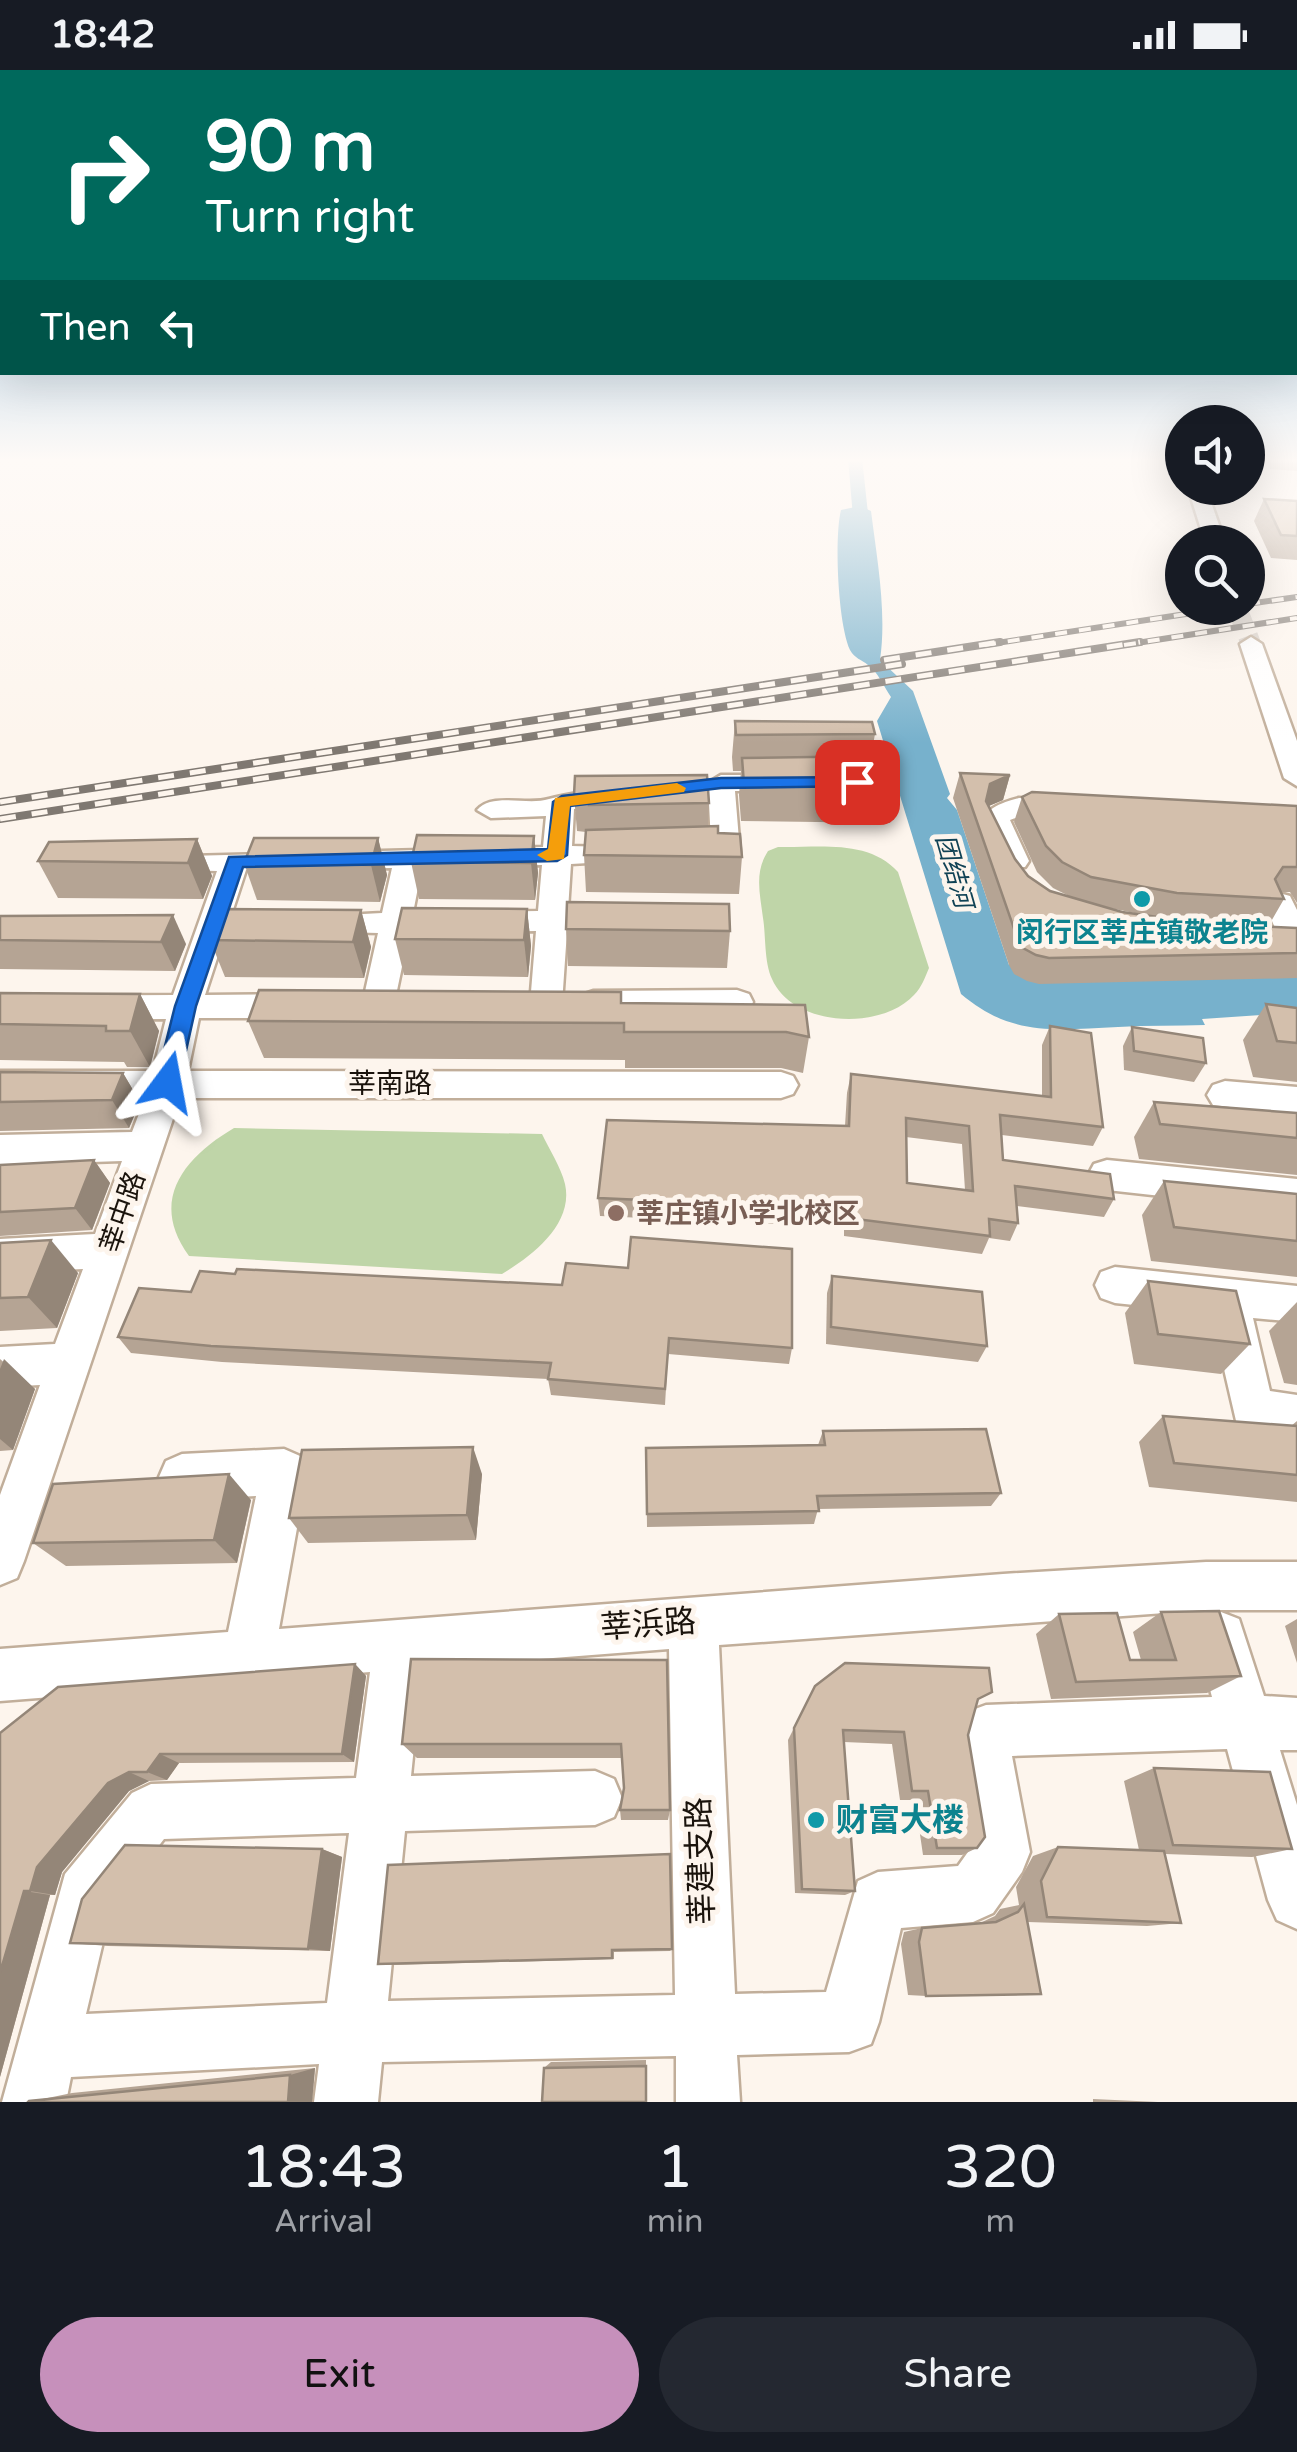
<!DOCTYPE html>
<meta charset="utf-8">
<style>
:root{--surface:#171b24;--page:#242831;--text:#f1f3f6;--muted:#9ea1a6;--accent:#c690bb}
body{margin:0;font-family:"Varela Round","Noto Sans SC",sans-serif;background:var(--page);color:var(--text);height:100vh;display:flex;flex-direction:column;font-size:38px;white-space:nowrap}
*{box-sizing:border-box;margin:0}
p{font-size:32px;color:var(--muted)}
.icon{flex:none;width:55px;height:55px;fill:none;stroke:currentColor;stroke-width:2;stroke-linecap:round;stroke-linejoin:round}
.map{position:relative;height:2032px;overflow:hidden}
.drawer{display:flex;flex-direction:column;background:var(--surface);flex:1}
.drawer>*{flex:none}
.banner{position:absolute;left:0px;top:0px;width:1298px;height:305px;box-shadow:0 10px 40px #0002;background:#00695c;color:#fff;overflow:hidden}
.fabs{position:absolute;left:1165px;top:335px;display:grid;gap:20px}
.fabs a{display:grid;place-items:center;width:100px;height:100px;border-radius:50%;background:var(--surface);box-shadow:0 10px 40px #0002;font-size:50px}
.pin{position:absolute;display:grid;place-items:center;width:85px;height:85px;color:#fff;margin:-42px;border-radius:20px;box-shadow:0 5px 15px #0006}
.me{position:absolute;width:110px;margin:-55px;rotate:13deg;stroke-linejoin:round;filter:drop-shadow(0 0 8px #0008)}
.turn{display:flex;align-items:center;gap:35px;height:210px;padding:0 40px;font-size:45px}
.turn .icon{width:130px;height:130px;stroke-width:2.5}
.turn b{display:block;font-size:70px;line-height:85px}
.then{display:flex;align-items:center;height:95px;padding:0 40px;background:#0003;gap:20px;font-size:38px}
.eta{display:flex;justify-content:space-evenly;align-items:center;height:170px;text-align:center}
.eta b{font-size:60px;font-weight:600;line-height:70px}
.cta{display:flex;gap:20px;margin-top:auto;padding:20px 40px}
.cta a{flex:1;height:115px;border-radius:60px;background:var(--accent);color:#111;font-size:40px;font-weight:600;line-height:115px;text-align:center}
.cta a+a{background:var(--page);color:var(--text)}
.status{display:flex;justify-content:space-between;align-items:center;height:70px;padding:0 50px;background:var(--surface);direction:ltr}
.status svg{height:28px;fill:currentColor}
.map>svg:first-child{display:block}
.green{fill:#bfd5a8}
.water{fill:#77b1cc}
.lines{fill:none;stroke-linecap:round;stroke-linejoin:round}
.canal{fill:#77b1cc;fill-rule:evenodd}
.minor-tunnel{stroke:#dbd3cb;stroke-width:20;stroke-dasharray:20 10;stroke-linecap:butt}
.minor-casing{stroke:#c1ae9a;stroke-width:5}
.minor{fill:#fff;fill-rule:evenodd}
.rail-far1-casing{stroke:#7f7871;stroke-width:6}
.rail-casing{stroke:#7f7871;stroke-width:8}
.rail-far1{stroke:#fdf5ed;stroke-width:4;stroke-dasharray:12;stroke-linecap:butt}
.rail{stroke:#fdf5ed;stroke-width:5;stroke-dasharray:16;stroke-linecap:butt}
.wall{fill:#b5a494;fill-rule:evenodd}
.shaded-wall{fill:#948678}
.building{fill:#d3bfac;stroke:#948678;stroke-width:2.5;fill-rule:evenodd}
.route{fill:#1a73e8;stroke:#114b97;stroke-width:2.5}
.slow{fill:#f59e0b}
.culture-dot{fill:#0f9aa8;stroke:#fdf5ed;stroke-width:4}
.education-dot{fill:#8d6e63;stroke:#fdf5ed;stroke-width:4}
.labels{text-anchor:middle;stroke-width:10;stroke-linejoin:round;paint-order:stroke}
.far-water-label{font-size:25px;font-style:italic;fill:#104255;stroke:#fdf5ed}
.culture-label{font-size:28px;font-weight:bold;fill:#0d838f;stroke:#fdf5ed}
.street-label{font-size:28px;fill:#1a130c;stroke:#fdf5ed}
.education-label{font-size:28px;font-weight:bold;fill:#785e54;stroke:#fdf5ed;text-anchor:start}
.near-street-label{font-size:32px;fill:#1a130c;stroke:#fdf5ed}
.near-culture-label{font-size:32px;font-weight:bold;fill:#0d838f;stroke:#fdf5ed;text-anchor:start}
</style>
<div class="status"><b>18:42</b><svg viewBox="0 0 49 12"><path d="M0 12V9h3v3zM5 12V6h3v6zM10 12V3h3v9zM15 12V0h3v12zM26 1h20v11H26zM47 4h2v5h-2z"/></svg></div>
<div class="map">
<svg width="1297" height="2032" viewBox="0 0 1297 2032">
<rect width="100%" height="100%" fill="#fdf5ed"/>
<g class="green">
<path d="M778 777C819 778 868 769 898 802L929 898C925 907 922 917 914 925 881 961 793 957 772 909 764 892 766 866 763 848 760 823 754 803 768 781Z"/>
<path d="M234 1058 542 1064C549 1079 561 1097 565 1114 574 1154 532 1186 502 1204L189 1186C148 1130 185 1087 234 1058Z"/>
</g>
<path class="water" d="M860 436 871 441C877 489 887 542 880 590L913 621 950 724 947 728 957 740 1009 895 1297 908V956L1261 945 1202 949 1205 955C1176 956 1147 955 1118 957 1055 960 1012 967 961 924L877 651 891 627C884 617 878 602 868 595 861 589 855 589 850 580 838 554 834 468 841 440Z"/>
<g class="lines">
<path class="canal" d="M848 388H862L871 471 863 476 855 471Z"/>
<path class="minor-tunnel" d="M1237 538 1251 574"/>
<g class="minor-casing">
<g id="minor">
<path d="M1188 418H1206L1225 472H1205Z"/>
<path d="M1251 567 1262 574 1297 671V716L1284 708 1240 574Z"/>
<path d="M721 705H787L800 713 787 721H735L740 782 736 788H688L684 782 688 776 711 773 708 713Z"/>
<path d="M621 717 634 725 631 731 574 739 572 776 641 778 645 784 641 790 571 794 568 840 622 843 626 850 622 857 567 861 562 934 558 942 546 946 534 942 530 934 536 861 409 863 394 935 390 943 378 947 366 943 362 935 378 863 307 861 303 854 307 847 382 843 392 798 246 800 205 925 301 924 313 928 317 936 313 944 301 948H199L188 1001 781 1002 793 1006 798 1015 793 1024 781 1028H180L24 1491 17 1508 0 1515V1425L40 1315 0 1317V1277L55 1274 83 1199 0 1203V1169L95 1164 122 1091 0 1095V1065L132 1062 145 1028 0 1027V1001H153L166 949 0 950V926L173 925 217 801 148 799 144 793 148 787 543 777 546 746 491 748 477 740C493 722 527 736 549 729 571 723 596 720 621 717ZM542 795 538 841 413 843 422 797Z"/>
<path d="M1019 728 1066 731 1080 739C1063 756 1032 740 1010 750L1029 791 1025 797H1005C981 761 967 741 1019 728Z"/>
<path d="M1279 823 1290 826 1297 840V881L1254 877 1250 870 1254 863 1276 860 1264 833 1268 826Z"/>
<path d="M737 920 749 924 753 932 749 940 737 944 593 945 581 941 577 933 581 925 593 921Z"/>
<path d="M1225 1011 1297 1017V1045L1213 1035 1207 1025 1213 1015Z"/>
<path d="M1107 1090 1297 1109V1141L1107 1120 1094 1116 1088 1105 1094 1094Z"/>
<path d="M1115 1197 1297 1216V1252L1253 1248 1270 1321 1297 1325V1367L1237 1355 1211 1243 1115 1233 1101 1228 1095 1215 1101 1202Z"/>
<path d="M284 1379 300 1386 307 1402 279 1559 1003 1504 1206 1492H1297V1540H1206L719 1575 735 1924 826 1922 858 1811 878 1802 958 1796 973 1775 957 1677 967 1642 986 1635 1212 1627 1196 1567 1203 1549 1221 1542 1239 1549 1264 1626 1297 1628V1680H1280L1297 1735V1859L1277 1850 1268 1830 1227 1679 1012 1686 1030 1782 1022 1802 993 1843 973 1852 901 1858 879 1952 871 1974 849 1982 737 1985 740 2032H676V1986L382 1992 378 2032H314L319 1994 71 2007 66 2032H2L65 1804 132 1723 151 1714 356 1708 370 1602 0 1631V1579L228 1562 256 1426 182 1430 166 1423 159 1407 166 1391 182 1384ZM669 1579 675 1925 388 1931 405 1761 595 1755 614 1747 622 1728 614 1709 595 1701 411 1706 422 1598ZM349 1763 327 1933 86 1944 111 1838 164 1769Z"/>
</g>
</g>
<use href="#minor" class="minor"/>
<g class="rail-far1-casing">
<g id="rail-far1">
<path d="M1248 534 1297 527"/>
<path d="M984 575 1225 538"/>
<path d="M1124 575 1297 548"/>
</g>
</g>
<g class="rail-casing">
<g id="rail">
<path d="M884 590 1000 572"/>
<path d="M0 732 902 594"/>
<path d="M0 749 1140 572"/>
</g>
</g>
<use href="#rail-far1" class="rail-far1"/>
<use href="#rail" class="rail"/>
</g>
<g class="wall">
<path d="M1268 388H1297V401L1270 399Z"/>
<path d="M1264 429 1297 431V490L1271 488 1254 451Z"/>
<path d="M735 651 875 664 871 686 882 696 898 716 890 753 741 751 739 725 741 701H733L732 687Z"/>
<path d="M960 703 1010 705 1003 730 988 736 1015 789 1028 806 1050 821 1069 826 1053 818 1037 802 1014 752 1022 727 1297 736V833L1290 822H1281L1284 829 1269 855 1172 849 1208 854 1297 858V908L1039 914 1027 911 1014 904 1009 895 953 728ZM1105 837 1154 847 1122 842Z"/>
<path d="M574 725 709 733 708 756 718 763 742 787 739 824 586 822 584 785 586 762 577 761Z"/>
<path d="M534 766 538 803 535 830 419 829 411 792Z"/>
<path d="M378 768 387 805 380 832 257 830 244 793Z"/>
<path d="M197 769 212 806 203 829 58 828 38 791Z"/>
<path d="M527 839 531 876 528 907 404 905 395 869Z"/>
<path d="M361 840 371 877 364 908 225 907 210 870Z"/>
<path d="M0 846 186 874 175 901 0 899Z"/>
<path d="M566 859 730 861 727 898 568 896Z"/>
<path d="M621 922V933L809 967 803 1003 781 998H625V990L264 988 248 951Z"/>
<path d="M0 923 140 924 159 961 150 997H127L124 992 0 990Z"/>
<path d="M1266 934 1297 938V1012L1253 1007 1243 970Z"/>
<path d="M1050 956 1103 1057 1093 1076 1002 1065 1003 1090 1114 1129 1104 1147 1017 1136 1018 1153 1010 1171 989 1168 982 1184 844 1166V1157L600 1146 598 1128 845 1056 847 1023 851 1004 1042 1026V975ZM906 1067 962 1074 965 1120 907 1113Z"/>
<path d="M1132 957 1206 993 1194 1012 1124 1000 1123 976Z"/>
<path d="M0 1002 123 1003 140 1032 129 1058 0 1061Z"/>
<path d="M1154 1032 1297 1043V1105L1139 1089 1134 1067Z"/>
<path d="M94 1090 110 1113 92 1160 0 1166V1095Z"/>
<path d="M1164 1111 1297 1124V1207L1151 1191 1142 1145Z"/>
<path d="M0 1173 78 1203 57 1258 0 1261Z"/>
<path d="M832 1206 987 1276 978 1292 826 1274 827 1223Z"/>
<path d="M1148 1211 1250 1274 1221 1304 1134 1294 1125 1243Z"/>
<path d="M191 1222 792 1278 789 1294 668 1284 665 1335 551 1325 548 1309 222 1292 131 1283 118 1267Z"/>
<path d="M1297 1232V1315L1284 1313 1269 1261Z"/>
<path d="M0 1289 35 1319 13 1380 0 1381Z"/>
<path d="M1163 1346 1291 1356 1297 1351V1432L1149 1417 1139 1372Z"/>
<path d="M823 1361 1001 1423 991 1436 818 1439 814 1454 647 1457 646 1378 818 1375Z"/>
<path d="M482 1404 476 1470 308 1473 289 1448Z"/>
<path d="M251 1430 237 1493 66 1496 33 1473Z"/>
<path d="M1161 1542 1241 1606 1207 1623 1051 1629 1036 1564 1059 1544 1130 1590H1141L1133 1562Z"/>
<path d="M1297 1549V1593L1285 1556Z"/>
<path d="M667 1590 670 1740 668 1750H621L620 1740 624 1718 622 1688H417L402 1674Z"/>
<path d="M355 1594 366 1606 354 1692 179 1693 167 1710 149 1711 129 1721 62 1802 55 1825H50L0 2007V1663Z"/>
<path d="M815 1616 976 1635 968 1665 977 1778 962 1785H923L915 1730H900L892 1674 844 1672 855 1821 845 1825 795 1823 788 1670Z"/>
<path d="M1154 1698 1292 1779 1252 1787 1165 1784 1181 1853 1147 1856 1028 1852 926 1926 908 1925 901 1874 904 1862 922 1858 978 1854 995 1846 1000 1839 1019 1835 1016 1817 1033 1786 1058 1777 1139 1780 1124 1711Z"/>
<path d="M322 1779 342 1787 330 1881 108 1876 70 1873Z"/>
<path d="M388 1795 672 1879 670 1881 614 1882V1889L395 1895 378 1894Z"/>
<path d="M646 1990V2032L544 1998 551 1992Z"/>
<path d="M315 1998 312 2032H28L72 2023Z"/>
<path d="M1093 2029 1158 2032H1093Z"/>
</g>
<g class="shaded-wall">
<path d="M1010 705 1003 730 982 739 990 714Z"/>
<path d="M534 766 538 803 535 830 531 793Z"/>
<path d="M378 768 387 805 380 832 371 795Z"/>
<path d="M197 769 212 806 203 829 188 793Z"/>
<path d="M527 839 531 876 528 907 524 870Z"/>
<path d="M361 840 371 877 364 908 353 872Z"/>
<path d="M173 845 186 874 175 901 161 872Z"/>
<path d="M140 924 159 961 150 997 130 961Z"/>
<path d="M123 1003 140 1032 129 1058 112 1030Z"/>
<path d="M94 1090 110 1113 92 1160 75 1138Z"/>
<path d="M51 1170 78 1203 57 1258 28 1227Z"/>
<path d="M4 1289 35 1319 13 1380 0 1369V1299Z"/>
<path d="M473 1377 482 1404 476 1470 467 1445Z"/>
<path d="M229 1404 251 1430 237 1493 214 1470Z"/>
<path d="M355 1594 366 1606 354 1692 342 1684Z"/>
<path d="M160 1684 179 1693 167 1710 147 1702Z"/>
<path d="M129 1702 149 1711 129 1721 62 1802 55 1825 30 1821 37 1797 108 1713Z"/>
<path d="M322 1779 342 1787 330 1881 308 1879Z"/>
<path d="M24 1821 50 1825 0 2007V1903Z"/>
<path d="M315 1998 312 2032H288L290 2005Z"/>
</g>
<g class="building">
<path d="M1264 429 1297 431V466L1281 465Z"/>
<path d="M735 651 872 652 875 664 736 665Z"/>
<path d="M880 686 882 696H893L898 716 744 714 742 688Z"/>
<path d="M960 703 1010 705 990 714 986 731 1015 789 1028 806 1050 821 1122 842 1208 854 1297 858V883L1049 888 1036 885 1023 878 1018 870Z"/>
<path d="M707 705 709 733 589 735 590 725H574L575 706Z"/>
<path d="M1032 722 1297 736V797H1283L1275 809 1284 829 1177 823 1091 807 1062 792 1046 776 1022 727Z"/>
<path d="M718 756V763L740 764 742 787 584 785 586 760Z"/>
<path d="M417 765 534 766 531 793 411 792Z"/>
<path d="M254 768H378L371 795 244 793Z"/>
<path d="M197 769 188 793 38 791 49 772Z"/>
<path d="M567 832 729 834 730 861 566 859Z"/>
<path d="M402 838 527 839 524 870 395 869Z"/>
<path d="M222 839 361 840 353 872 210 870Z"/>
<path d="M173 845 161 872 0 870V846Z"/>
<path d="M259 920 621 922V933L805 935 809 967 786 962H624V953L248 951Z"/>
<path d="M0 923 140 924 130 961H106V956L0 954Z"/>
<path d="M1266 934 1297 938V973L1277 971Z"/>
<path d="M1050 956 1091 963 1103 1057 1000 1045 1003 1090 1110 1104 1114 1129 1015 1116 1018 1153 989 1149 990 1166 848 1148 849 1139 598 1128 607 1050 849 1056 851 1004 1051 1027ZM906 1048 969 1056 973 1121 907 1113Z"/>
<path d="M1132 957 1203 968 1206 993 1134 981Z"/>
<path d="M0 1002 123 1003 112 1030 0 1032Z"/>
<path d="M1154 1032 1297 1043V1068L1160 1054Z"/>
<path d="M94 1090 75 1138 0 1142V1095Z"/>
<path d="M1164 1111 1297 1124V1171L1174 1157Z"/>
<path d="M631 1167 792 1179V1278L669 1268 665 1319 548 1309 551 1293 211 1276 118 1267 139 1218 191 1222 200 1201 235 1204 237 1199 562 1215 566 1193 628 1198Z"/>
<path d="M51 1170 28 1227 0 1228V1173Z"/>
<path d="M832 1206 982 1222 987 1276 831 1257Z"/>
<path d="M1148 1211 1236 1221 1250 1274 1158 1264Z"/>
<path d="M1163 1346 1297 1356V1405L1174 1393Z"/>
<path d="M986 1359 1001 1423 817 1426 819 1441 647 1444 646 1378 825 1375 823 1361Z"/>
<path d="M473 1377 467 1445 289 1448 302 1380Z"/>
<path d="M229 1404 214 1470 33 1473 53 1414Z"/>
<path d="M1219 1541 1241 1606 1076 1612 1059 1544 1117 1543 1130 1590H1176L1161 1542Z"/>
<path d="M411 1589 667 1590 670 1740H620L624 1718 621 1674H402Z"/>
<path d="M845 1593 989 1598 992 1622 978 1629 968 1665 985 1767 977 1778H937L928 1721H912L904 1662 843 1660 855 1821 802 1819 794 1658 815 1616Z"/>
<path d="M355 1594 342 1684H160L147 1702H129L108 1713 37 1797 30 1821H24L0 1903V1663L58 1617Z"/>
<path d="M1154 1698 1270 1702 1292 1779 1173 1775Z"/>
<path d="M125 1775 322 1779 308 1879 70 1873 82 1829Z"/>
<path d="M1058 1777 1164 1781 1181 1853 1047 1847 1041 1811Z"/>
<path d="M670 1784 672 1879 612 1880V1888L378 1894 388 1795Z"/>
<path d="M1024 1834 1041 1924 926 1926 919 1872 922 1858 996 1852 1018 1842Z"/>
<path d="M646 1996V2032H542L544 1998Z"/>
<path d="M290 2005 288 2032H28L29 2031Z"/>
</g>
<linearGradient id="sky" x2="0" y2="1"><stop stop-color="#7bb3dd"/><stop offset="0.58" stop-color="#fefaf7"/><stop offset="1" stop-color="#fefaf7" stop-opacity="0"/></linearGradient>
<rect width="1297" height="673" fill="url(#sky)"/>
<path class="route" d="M857 707 865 712 863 716 721 718 570 736 567 785 557 791 243 797 196 936 179 1012 168 1020 156 1012 175 936 229 787 548 779 553 732 562 726 721 708Z"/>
<path class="slow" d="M677 713 686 718 684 722 570 736 564 789 547 791 537 785 548 779 555 728Z"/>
<g class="culture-dot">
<circle cx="1142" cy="829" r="10"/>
<circle cx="816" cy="1750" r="10"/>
</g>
<circle class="education-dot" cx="616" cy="1143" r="10"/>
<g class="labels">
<g class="far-water-label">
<text transform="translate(955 801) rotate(74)" y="9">团结河</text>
</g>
<g class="culture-label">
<text x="1142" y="872">闵行区莘庄镇敬老院</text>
</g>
<g class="street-label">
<text x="390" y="1023">莘南路</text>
<text transform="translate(122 1142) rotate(-71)" y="10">莘中路</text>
</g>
<g class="education-label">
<text x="636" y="1153">莘庄镇小学北校区</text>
</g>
<g class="near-street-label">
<text transform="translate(648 1554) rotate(-4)" y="11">莘浜路</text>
<text transform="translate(700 1791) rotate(-92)" y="11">莘建支路</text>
</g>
<g class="near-culture-label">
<text x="836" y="1761">财富大楼</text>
</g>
</g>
</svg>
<div class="fabs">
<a><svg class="icon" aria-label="sound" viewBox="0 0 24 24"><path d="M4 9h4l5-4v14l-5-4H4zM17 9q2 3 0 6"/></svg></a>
<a><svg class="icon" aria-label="search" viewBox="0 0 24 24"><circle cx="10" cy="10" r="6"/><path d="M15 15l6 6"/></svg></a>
</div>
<div class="pin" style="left:857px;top:712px;background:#d93025"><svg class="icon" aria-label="arrive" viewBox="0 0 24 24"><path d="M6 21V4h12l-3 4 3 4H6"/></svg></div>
<svg class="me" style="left:168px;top:1012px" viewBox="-20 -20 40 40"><path d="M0-17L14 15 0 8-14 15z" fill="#1a73e8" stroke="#fff" stroke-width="4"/></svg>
<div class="banner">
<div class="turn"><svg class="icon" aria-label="right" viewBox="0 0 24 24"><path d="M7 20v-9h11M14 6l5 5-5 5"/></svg><div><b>90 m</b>Turn right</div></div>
<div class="then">Then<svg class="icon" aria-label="left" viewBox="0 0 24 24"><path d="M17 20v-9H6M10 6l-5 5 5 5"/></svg></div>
</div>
</div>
<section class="drawer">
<div class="eta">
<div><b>18:43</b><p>Arrival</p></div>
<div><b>1</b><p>min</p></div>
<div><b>320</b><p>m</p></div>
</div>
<div class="cta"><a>Exit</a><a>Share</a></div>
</section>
